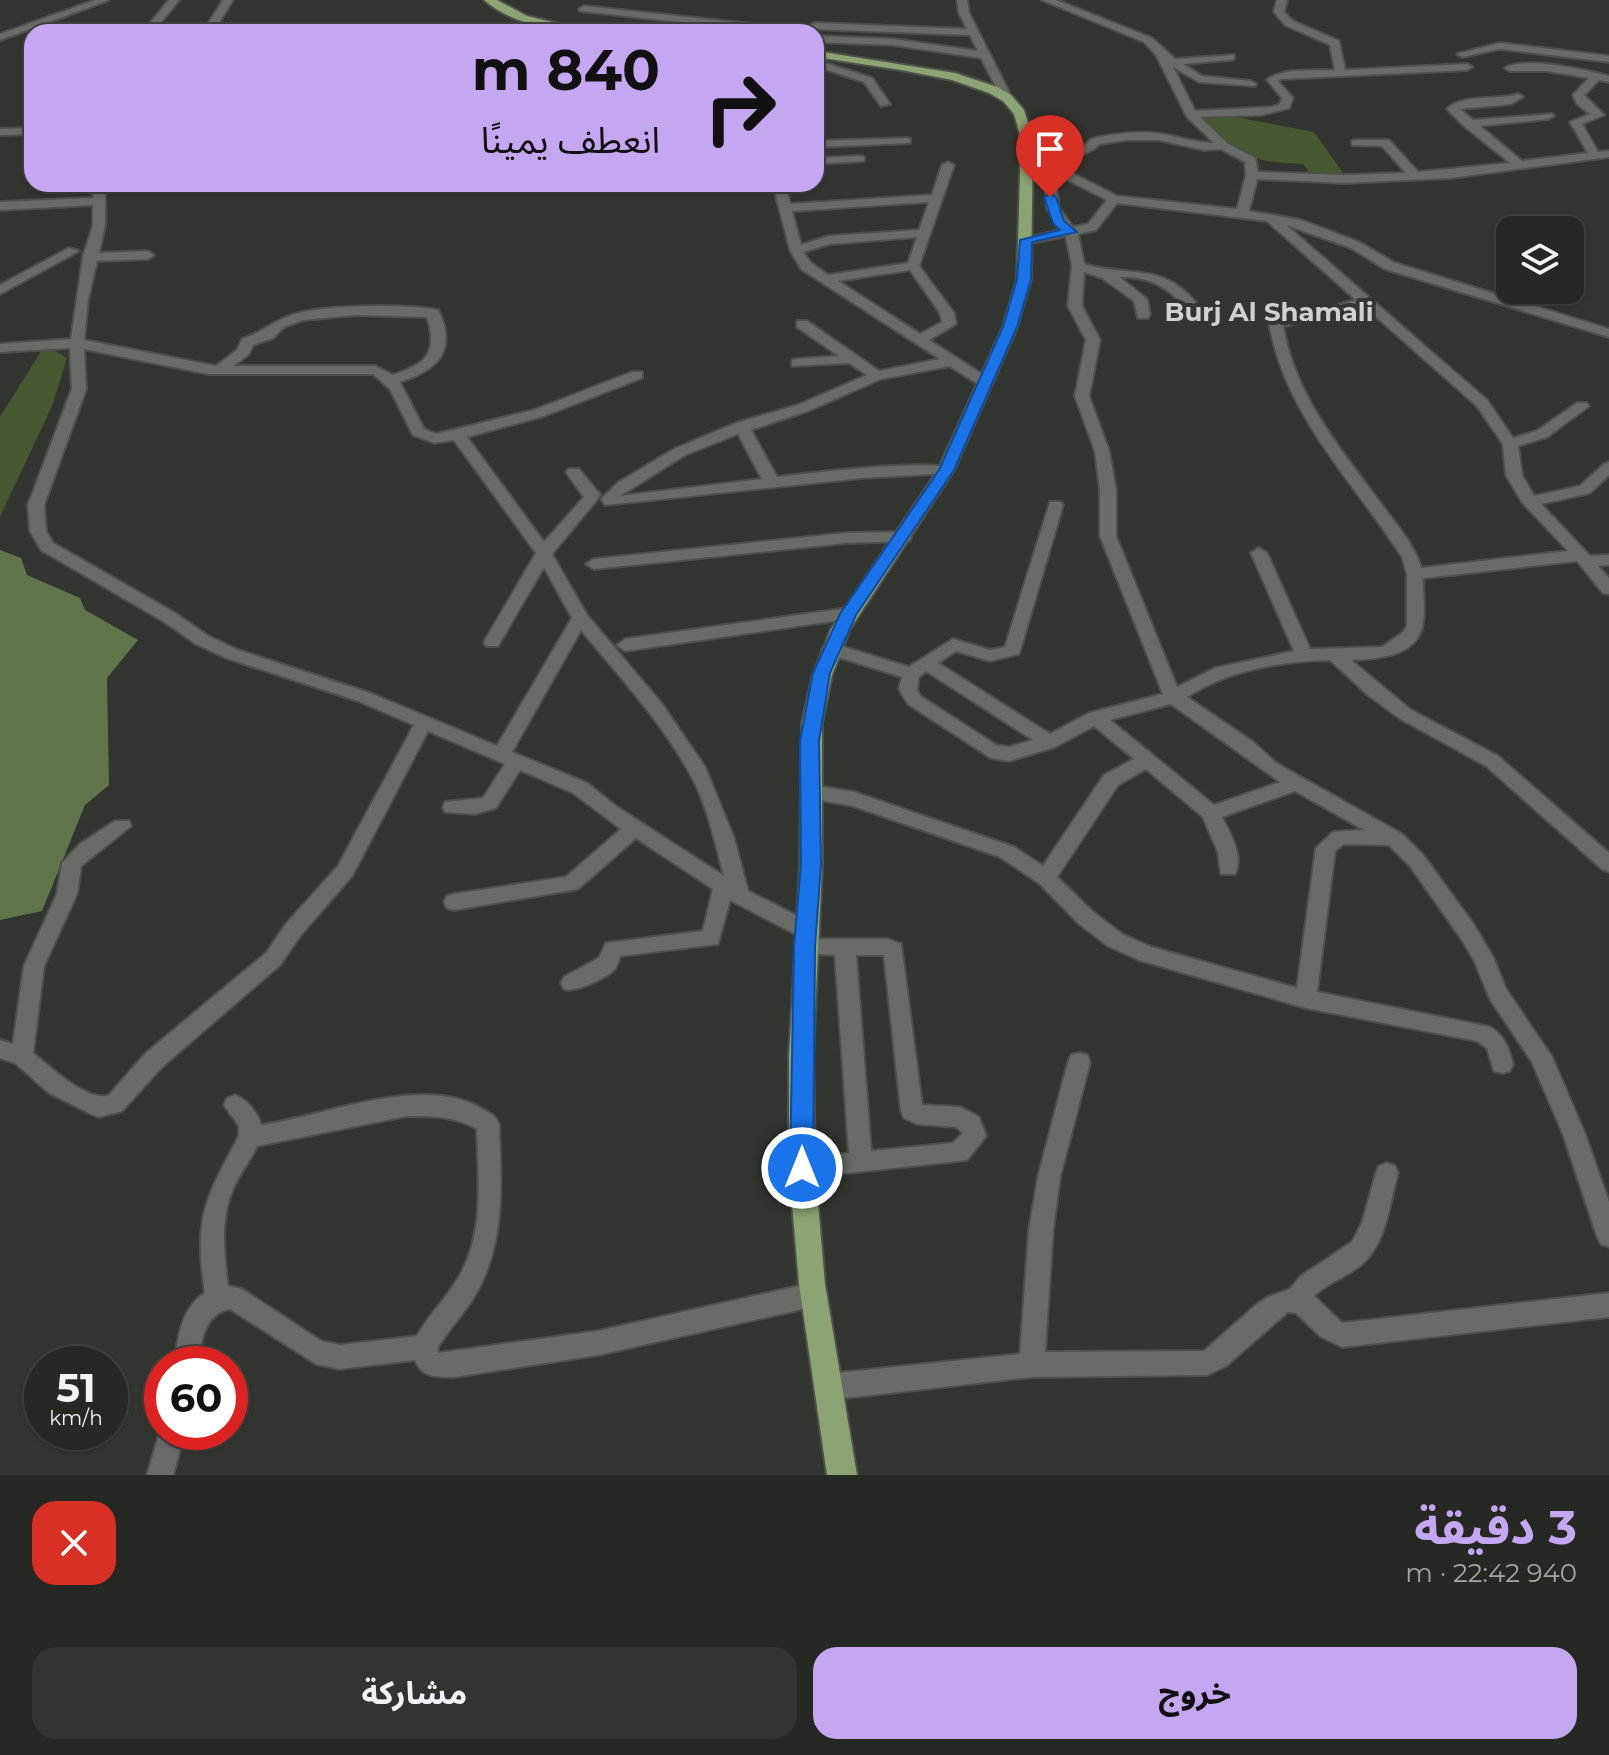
<!DOCTYPE html>
<html lang="ar">
<meta charset="utf-8">
<style>
:root{--surface:#262824;--page:#323431;--text:#f1f3f6;--muted:#a4a6a6;--line:#424441;--accent:#c5a6f1}
body{margin:0;font-family:Montserrat,"Noto Sans Arabic",sans-serif;background:var(--page);color:var(--text);direction:rtl;height:100vh;display:flex;flex-direction:column;font-size:30px;white-space:nowrap}
*{box-sizing:border-box;margin:0}
p{font-size:26px;color:var(--muted)}
.icon{flex:none;width:44px;height:44px;fill:none;stroke:currentColor;stroke-width:2;stroke-linecap:round;stroke-linejoin:round}
.map{position:relative;height:1475px;overflow:hidden;direction:ltr}
.details{display:flex;flex-direction:column;background:var(--surface);flex:1}
.details>*{flex:none}
.hud{position:absolute;left:24px;top:24px;width:800px;height:168px;border-radius:24px;box-shadow:0 2px 6px #0004,0 0 0 2px var(--line);direction:rtl;background:#c5a6f1;color:#111;overflow:hidden}
.buttons{position:absolute;left:1496px;top:216px;display:grid;gap:16px}
.buttons a{display:grid;place-items:center;width:88px;height:88px;border-radius:16px;background:var(--surface);box-shadow:0 2px 6px #0004,0 0 0 2px var(--line);font-size:40px}
.speed{position:absolute;left:24px;top:1346px;display:flex;gap:16px;font-size:40px;font-weight:700;text-align:center}
.speed>*{display:grid;place-content:center;width:104px;height:104px;border-radius:50%;background:var(--surface);box-shadow:0 2px 6px #0004,0 0 0 2px var(--line);line-height:1}
.speed small{font-size:20px;font-weight:400}
.speed .limit{border:12px solid #d22;background:#fff;color:#111}
.pin{position:absolute;display:grid;place-items:center;width:68px;height:68px;color:#fff;margin:-82px -34px;border-radius:50% 50% 50% 0;rotate:-45deg;box-shadow:0 0 8px #0007}
.pin .icon{rotate:45deg}
.me{position:absolute;width:88px;margin:-44px;rotate:0deg;stroke-linejoin:round;filter:drop-shadow(0 0 6px #0008)}
.turn{display:flex;align-items:center;gap:28px;height:168px;padding:0 32px;font-size:36px}
.turn .icon{width:104px;height:104px;stroke-width:2.5}
.turn b{display:block;font-size:56px;line-height:68px}
.round{display:grid;place-items:center;flex:none;width:84px;height:84px;border-radius:24px;background:var(--page)}
.head{display:flex;align-items:center;justify-content:space-between;height:136px;padding:0 32px}
h1{font-size:48px;font-weight:700;line-height:60px;color:var(--accent)}
.primary-button{display:flex;gap:16px;margin-top:auto;padding:16px 32px}
.primary-button a{flex:1;height:92px;border-radius:24px;background:var(--accent);color:#111;font-size:32px;font-weight:700;line-height:92px;text-align:center}
.primary-button a+a{background:var(--page);color:var(--text)}
.map>svg:first-child{display:block}
.green{fill:#465930}
.forest{fill:#61754b}
.lines{fill:none;stroke-linecap:round;stroke-linejoin:round}
.minor-casing{stroke:#4e504c;stroke-width:4}
.major-casing{stroke:#4e504c;stroke-width:4}
.minor{fill:#686b66;fill-rule:evenodd}
.major{fill:#8ca373;fill-rule:evenodd}
.route{fill:#1a73e8;stroke:#114b97;stroke-width:2}
.labels{text-anchor:middle;stroke-width:8;stroke-linejoin:round;paint-order:stroke}
.far-district-label{font-size:26px;font-weight:bold;fill:#d0d3cd;stroke:#323530}
</style>
<div class="map">
<svg width="1609" height="1475" viewBox="0 0 1609 1475">
<rect width="100%" height="100%" fill="#323530"/>
<g class="green">
<path d="M1220 114 1314 132 1344 174 1310 173 1303 164C1246 162 1236 154 1196 116Z"/>
<path d="M45 345 67 358 52 406 0 517V417Z"/>
</g>
<path class="forest" d="M0 550 21 558 27 575 80 598 85 610 138 640 107 678 109 785 85 805 42 911 0 920Z"/>
<g class="lines">
<g class="minor-casing">
<g id="minor">
<path d="M95 0H109L0 40V34Z"/>
<path d="M169 0H179L153 32H143Z"/>
<path d="M223 0H233L213 32H203Z"/>
<path d="M957 0H967L969 13 1012 98 1011 100H1003L981 58 893 45 816 42V36L893 39 978 51 970 35 814 29 809 26 814 23 967 29 959 13Z"/>
<path d="M1042 0H1056L1152 38 1175 59 1234 55V59L1230 60 1183 64 1202 76 1251 81 1256 84 1255 86 1199 82 1173 67 1195 111 1272 107 1280 104 1282 98 1267 80C1283 67 1314 71 1335 70L1330 45 1285 25 1274 12 1277 0H1287L1284 12 1293 21 1339 41 1345 70 1467 64 1472 67 1467 70 1281 79 1278 81 1293 98 1289 108 1261 115 1200 117 1227 143 1255 158 1258 172 1344 175 1406 173 1382 146 1352 145V141L1356 140H1389L1418 172 1510 163 1464 126 1447 109C1463 93 1498 101 1518 94L1523 97 1511 104 1460 109 1473 120 1552 114 1554 116 1548 119 1480 126 1522 161 1588 153 1570 122 1590 114 1577 104 1573 95 1589 78 1547 71H1510L1505 68C1525 56 1586 70 1609 76V82L1599 80 1584 95 1604 115 1582 124 1598 152 1609 151V157L1450 178 1344 183 1257 179 1249 211 1301 220 1359 242 1395 263 1609 329V337L1385 269 1351 248 1286 225 1487 400 1513 438 1537 431 1577 403H1587L1589 406 1547 437 1518 446 1522 475 1534 496 1580 486 1604 464 1609 462V475L1590 493 1541 504 1590 556 1609 555V565L1598 566 1609 578V594L1603 593 1577 561 1423 578C1423 593 1425 609 1423 623 1418 657 1377 659 1351 660L1411 710 1498 756 1609 853V872L1602 869 1486 766 1399 718 1368 695 1330 660C1283 661 1227 670 1187 697L1253 742 1276 763 1402 834 1424 856 1474 925 1493 957 1506 989 1552 1057 1585 1134 1609 1202V1247L1601 1244 1597 1236 1563 1134 1532 1062 1490 999 1474 960 1460 937 1410 866 1389 845 1344 844 1335 851 1317 992 1490 1027C1505 1037 1508 1046 1513 1064L1510 1071 1502 1073 1494 1071 1487 1048 1477 1041 1306 1008 1139 960 1108 946 1078 923 1039 883 1000 857 853 806 804 797 802 792 804 787 811 785 854 792 1014 847 1043 866 1104 775 1134 759 1094 726 1055 747 1009 761 991 758 908 704 899 689 902 677 825 653 822 649 831 643 909 667 953 639 990 650 1005 647 1050 502H1060L1063 505 1019 654 990 661 956 651 938 663 1050 734 1089 713 1163 694 1100 536V490L1095 451 1075 396 1086 340 1068 306 1072 266 1066 236 1026 244 1020 240 1060 230 1047 208 1045 175 1055 178 1059 208 1073 227 1088 224 1107 200 1046 169 1021 163C1030 157 1036 163 1046 162 1058 161 1083 148 1091 139 1114 134 1139 130 1162 134 1180 137 1196 143 1214 143L1187 117 1156 55 1144 42ZM1127 140H1159L1204 150 1221 149 1245 162 1246 175 1237 209 1117 196 1058 166 1094 149 1099 144ZM1117 203 1267 221 1356 300 1269 323C1285 415 1353 481 1402 557L1407 574V626L1402 633 1382 647 1310 649 1267 553 1259 548 1251 553 1294 651 1215 668 1177 687 1116 536V490L1109 451 1089 396 1100 340 1082 306 1084 272 1102 278 1134 301 1138 318H1148L1150 315 1147 299 1119 277C1148 276 1167 286 1186 308H1196L1198 305C1163 261 1129 278 1084 264L1078 234 1096 230ZM1364 306 1477 406 1503 444 1506 475 1522 502 1568 551 1421 568C1414 543 1394 522 1379 501 1338 446 1295 395 1283 326L1326 318ZM926 671 1033 740 1009 747 996 745 920 696 917 689 919 677ZM1171 704 1280 782 1214 805 1110 720ZM1146 769 1203 817 1218 852 1221 874H1235C1244 855 1230 834 1222 817L1295 791 1364 830 1333 832 1316 848 1297 988 1151 947 1122 934 1092 911 1057 877 1118 785Z"/>
<path d="M584 6 752 24 757 27 752 30 580 11 579 9Z"/>
<path d="M544 22V26L540 27 460 32 472 26Z"/>
<path d="M280 29 294 32H275Z"/>
<path d="M1500 43 1609 56V62L1500 49 1462 57 1457 54Z"/>
<path d="M816 60 872 78 890 104 881 106 864 82 816 66Z"/>
<path d="M32 128V134L0 135V129Z"/>
<path d="M906 138 910 139V143L816 147V141Z"/>
<path d="M860 156 864 157V161L816 164V158Z"/>
<path d="M948 162 954 165 919 266 954 313 956 324 929 340 991 380V386H981L950 366 881 379 808 411 751 430 777 477C805 474 937 457 954 470L951 473 862 478 605 505 601 499 619 482 674 449 736 423 798 405 867 375 849 363 792 366V360L797 359 839 356 797 327V321H807L879 371 940 359 801 269 790 250 773 184H785L790 204 932 195 942 165ZM929 202 919 230 829 236 801 245 792 211ZM917 237 908 263 828 275 811 263 803 252 830 244ZM910 270 940 313 942 322 920 334 838 281ZM738 434 762 479 620 496 685 455Z"/>
<path d="M93 184H105V225L99 253 148 251 154 255 148 259 97 261 88 300 84 340 216 366 237 350 242 339C261 333 274 321 292 315 324 304 405 304 438 310 458 351 437 370 400 382L424 429 436 434 534 410 632 372H642V378L544 416 467 437 544 542 584 497 566 472 569 469H579L597 491 600 494 596 501 552 554 587 615 662 704 705 767 734 838 748 891 813 924 816 930 813 936 806 938 799 936 730 900 718 944 620 956C620 958 616 968 615 969 607 978 574 993 564 989L561 983 564 977 599 958 606 943 703 931 713 889 636 838 578 889 454 910 447 908 444 902 447 896 454 894 566 877 621 829 573 793 520 770 496 808 475 814 445 812 443 807 445 802 483 798 505 764 428 731 352 876 300 936 280 965 162 1067 122 1111 99 1117 91 1114 49 1093 15 1063 0 1058V1040L13 1044 24 966 57 894 62 863 80 844 115 821H129L131 826 81 866 77 894 44 966 33 1053C50 1067 85 1100 108 1096L146 1053 266 953 286 924 338 866 414 725 358 701 226 658 196 644 163 621 41 550 30 531 28 505 72 389 70 348 0 352V344L71 339 83 257 93 225V205L0 210V202L93 198ZM356 315 427 317C438 353 427 364 393 375L375 366H233L248 355 253 345 273 338 284 327 303 320ZM84 349 208 374H373L390 389 413 435 434 443 454 440 536 553 484 642 486 646H498L544 567 572 618 497 746 370 693 238 650 208 636 175 613 53 543 46 531 44 505 86 389ZM581 630C619 676 660 720 689 772 707 803 715 842 724 876L617 807 587 783 512 752Z"/>
<path d="M69 248 79 251 0 294V285Z"/>
<path d="M903 532 909 533 911 537 909 541 846 543 594 569 586 564 594 559 846 533Z"/>
<path d="M848 608 854 610 856 614 854 618 625 651 617 645 625 639Z"/>
<path d="M805 939H888L901 944 922 1105 960 1107 979 1117 986 1136 967 1160 802 1178 794 1175 791 1168 794 1161 849 1153 835 955 798 953 795 947 798 941ZM856 955H884L901 1111 904 1118 917 1124 956 1127 963 1133 953 1143 871 1151Z"/>
<path d="M1079 1053 1087 1055 1090 1062 1060 1177 1053 1230 1045 1352 1204 1351 1256 1305 1268 1297 1290 1289 1301 1276 1352 1242 1362 1223 1376 1173 1379 1166 1387 1163 1395 1166 1398 1173C1389 1204 1387 1243 1361 1265 1346 1277 1327 1283 1314 1296L1342 1323 1609 1293V1317L1342 1347 1320 1336 1296 1313 1288 1312 1226 1366 1207 1375 1032 1377 827 1400 818 1396 814 1387 818 1378 827 1374 1020 1354 1029 1230 1038 1177 1068 1062 1071 1055Z"/>
<path d="M235 1095C247 1100 258 1113 261 1125 324 1116 422 1074 481 1108 489 1113 495 1115 499 1124 501 1182 506 1237 478 1290 467 1311 450 1327 438 1347V1353L598 1331 812 1283 821 1287 824 1295 821 1303 812 1307 598 1355 454 1377C437 1377 422 1378 415 1360L340 1369 316 1364 230 1309C203 1314 202 1341 198 1364H174C178 1339 181 1307 205 1293 194 1218 204 1201 239 1136V1126L224 1105 227 1098ZM407 1116C433 1116 454 1116 477 1129 478 1178 485 1231 460 1275 448 1297 429 1314 417 1336L340 1345 321 1341 242 1289 228 1286C224 1255 220 1221 232 1191 239 1175 250 1161 257 1146Z"/>
<path d="M162 1425V1432H185L173 1475H147Z"/>
</g>
</g>
<g class="major-casing">
<g id="major">
<path d="M484 0H497L527 16 593 32C555 32 513 25 484 0Z"/>
<path d="M816 51 955 73 997 87 1011 95 1024 110 1033 138 1031 279 1017 327 954 470 850 629 832 675 822 723V867L813 1056 815 1169 825 1284 857 1475H827L799 1284 789 1169V1056L800 867 802 723 813 675 831 629 938 470 1003 327 1017 279 1021 138 1014 114 1003 101 989 93 952 80 901 70 816 57Z"/>
</g>
</g>
<use href="#minor" class="minor"/>
<use href="#major" class="major"/>
</g>
<path class="route" d="M1050 194 1056 197 1064 221 1077 232 1032 242 1031 279 1017 327 954 470 856 615 830 673 819 741 821 864 815 947 813 1168 810 1175 802 1178 793 1175 790 1168 794 947 801 864 800 741 813 673 840 614 939 470 1003 327 1017 279 1020 240 1060 230 1053 223 1044 197Z"/>
<g class="labels">
<g class="far-district-label">
<text x="1269" y="321">Burj Al Shamali</text>
</g>
</g>
</svg>
<div class="buttons">
<a><svg class="icon" aria-label="layers" viewBox="0 0 24 24"><path d="M12 4l9 5-9 5-9-5zM3 14l9 5 9-5"/></svg></a>
</div>
<div class="speed"><div>51<small>km/h</small></div><div class="limit">60</div></div>
<div class="pin" style="left:1050px;top:197px;background:#d93025"><svg class="icon" aria-label="arrive" viewBox="0 0 24 24"><path d="M6 21V4h12l-3 4 3 4H6"/></svg></div>
<svg class="me" style="left:802px;top:1168px" viewBox="-20 -20 40 40"><circle r="17" fill="#1a73e8" stroke="#fff" stroke-width="3"/><path d="M0-11L8 9 0 5-8 9z" fill="#fff"/></svg>
<div class="hud">
<div class="turn"><svg class="icon" aria-label="right" viewBox="0 0 24 24"><path d="M7 20v-9h11M14 6l5 5-5 5"/></svg><div><b>840 m</b>انعطف يمينًا</div></div>
</div>
</div>
<section class="details">
<div class="head"><div><h1>3 دقيقة</h1><p>940 m · 22:42</p></div><a class="round" style="background:#d93025;color:#fff"><svg class="icon" aria-label="close" viewBox="0 0 24 24"><path d="M6 6l12 12M18 6L6 18"/></svg></a></div>
<div class="primary-button"><a>خروج</a><a>مشاركة</a></div>
</section>
